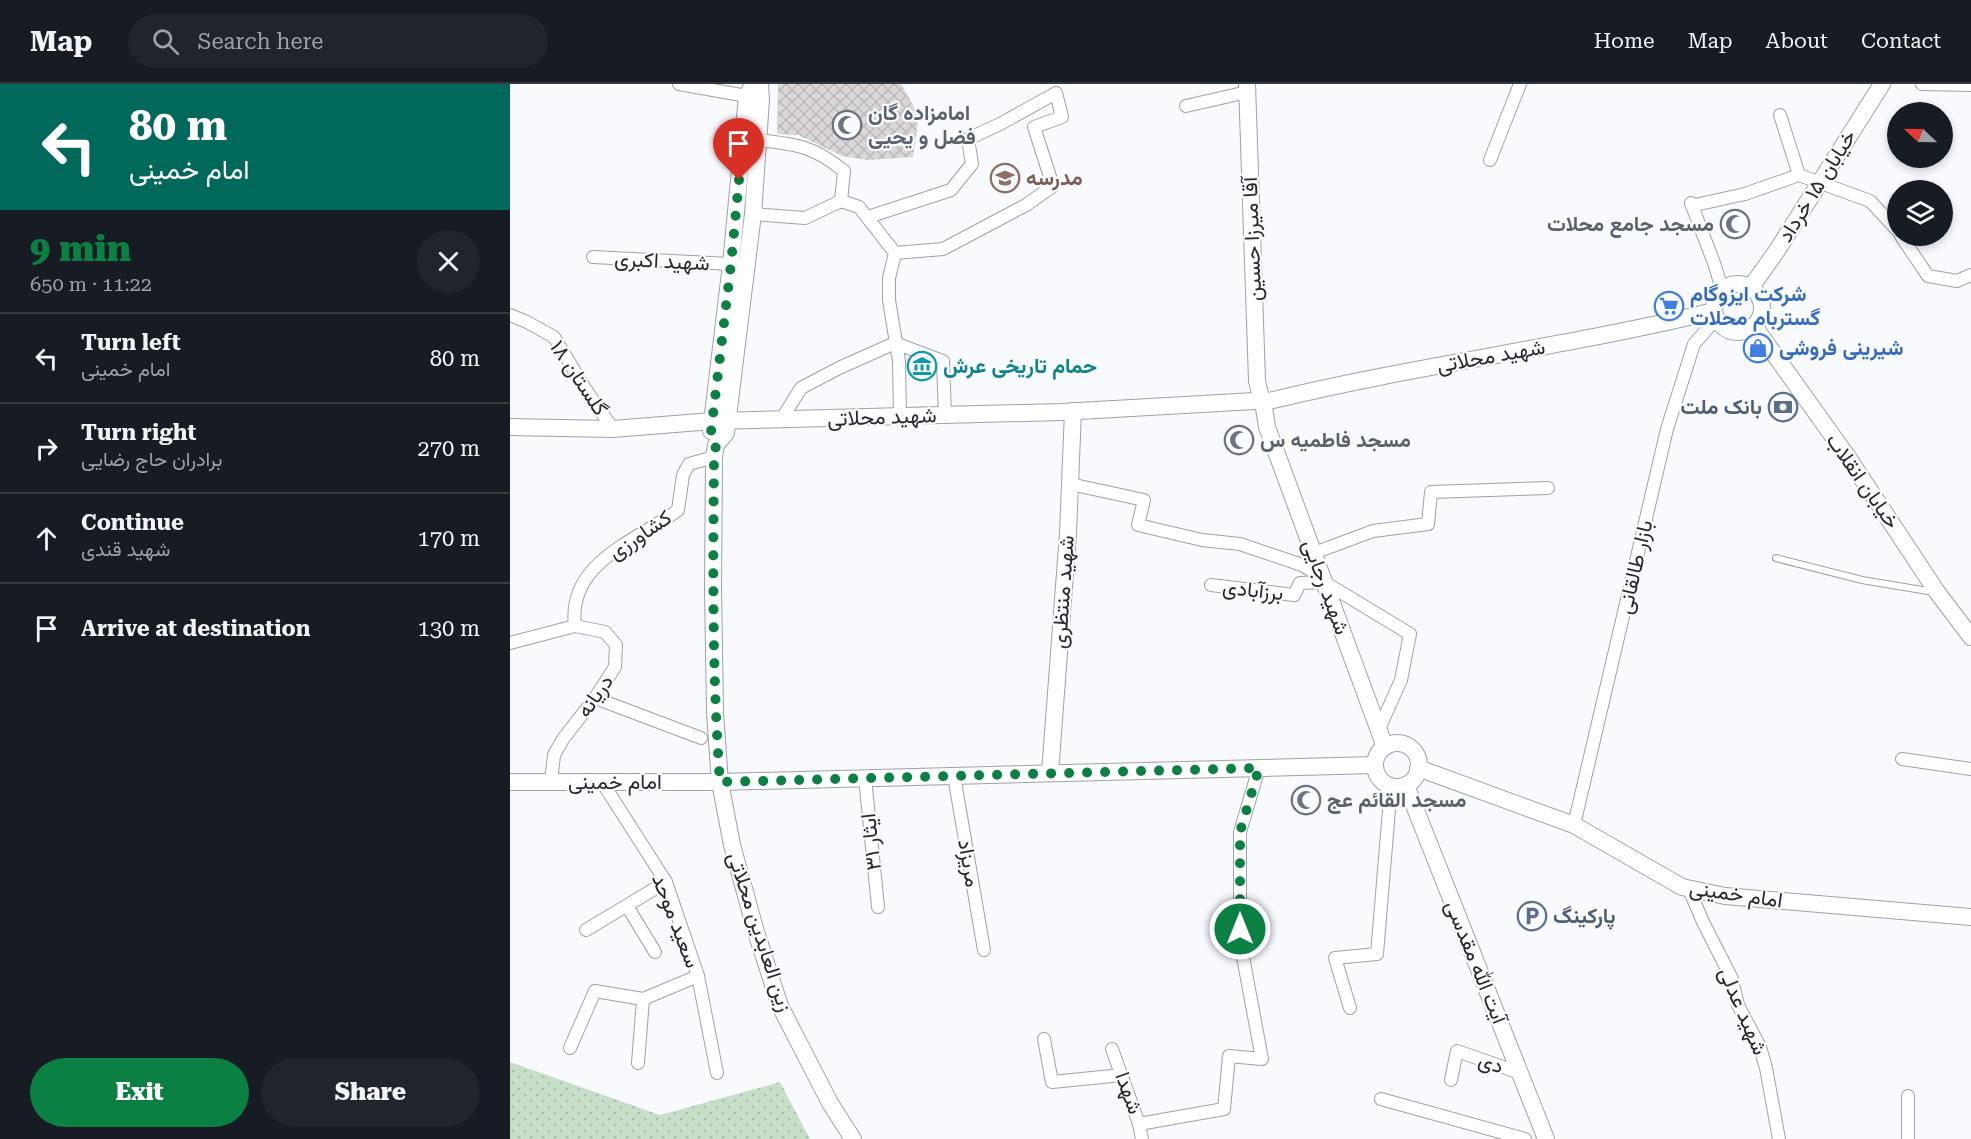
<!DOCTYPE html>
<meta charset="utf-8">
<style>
:root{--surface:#171b24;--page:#20242c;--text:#f1f3f6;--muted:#9ea1a6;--line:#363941;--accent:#0b8043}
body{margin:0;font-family:"Roboto Serif",Vazirmatn,serif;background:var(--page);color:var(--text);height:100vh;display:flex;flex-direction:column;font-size:22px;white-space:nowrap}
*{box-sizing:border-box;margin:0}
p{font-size:20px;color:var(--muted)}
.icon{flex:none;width:33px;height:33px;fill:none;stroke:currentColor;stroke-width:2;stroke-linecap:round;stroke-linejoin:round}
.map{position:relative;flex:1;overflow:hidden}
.panel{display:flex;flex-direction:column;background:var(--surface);width:510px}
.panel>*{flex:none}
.top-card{background:#00695c;color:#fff;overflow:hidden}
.needle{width:39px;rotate:292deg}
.tools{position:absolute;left:1377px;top:18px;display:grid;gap:12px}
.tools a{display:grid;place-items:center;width:66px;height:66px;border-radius:50%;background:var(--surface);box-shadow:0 3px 9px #0003;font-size:30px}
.pin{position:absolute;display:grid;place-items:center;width:51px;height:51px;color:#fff;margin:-62px -26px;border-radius:50% 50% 50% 0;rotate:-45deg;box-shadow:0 0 6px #0007}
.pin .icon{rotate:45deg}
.me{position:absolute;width:66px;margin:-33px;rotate:0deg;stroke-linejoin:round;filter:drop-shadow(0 0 4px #0008)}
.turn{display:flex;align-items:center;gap:21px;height:126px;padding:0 30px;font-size:27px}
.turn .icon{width:78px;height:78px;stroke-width:2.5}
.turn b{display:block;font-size:42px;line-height:51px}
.round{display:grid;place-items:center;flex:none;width:63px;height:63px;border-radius:32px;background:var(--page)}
.head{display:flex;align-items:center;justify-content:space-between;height:102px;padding:0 30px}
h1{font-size:36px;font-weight:800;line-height:45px;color:var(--accent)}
.cta{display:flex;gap:12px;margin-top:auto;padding:12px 30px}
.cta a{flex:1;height:69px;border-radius:36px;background:var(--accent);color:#fff;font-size:24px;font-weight:800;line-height:69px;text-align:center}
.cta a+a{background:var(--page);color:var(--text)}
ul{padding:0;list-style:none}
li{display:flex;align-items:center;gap:18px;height:90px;padding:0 30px;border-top:2px solid var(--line)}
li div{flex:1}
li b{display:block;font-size:22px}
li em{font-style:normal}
header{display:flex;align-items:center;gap:36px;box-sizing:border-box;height:84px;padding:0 30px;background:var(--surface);border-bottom:2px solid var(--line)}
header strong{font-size:28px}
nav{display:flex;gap:33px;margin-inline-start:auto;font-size:21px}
.search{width:420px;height:54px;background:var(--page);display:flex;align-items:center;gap:15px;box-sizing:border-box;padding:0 21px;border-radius:33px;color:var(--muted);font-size:22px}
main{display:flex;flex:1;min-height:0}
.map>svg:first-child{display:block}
.grass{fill:url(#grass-dots)}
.building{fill:url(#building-cross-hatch)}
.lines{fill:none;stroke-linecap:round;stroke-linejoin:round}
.lane-casing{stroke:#9fa1a4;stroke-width:8}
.street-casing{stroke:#9fa1a4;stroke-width:14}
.secondary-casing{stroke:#9fa1a4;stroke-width:18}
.lane{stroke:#fff;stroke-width:6}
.street{stroke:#fff;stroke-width:12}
.secondary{stroke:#fff;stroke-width:16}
.route{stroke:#0b8043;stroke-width:10;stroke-dasharray:0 18}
.labels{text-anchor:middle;stroke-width:4.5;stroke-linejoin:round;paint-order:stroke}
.worship-label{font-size:21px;font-weight:bold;fill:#5b616d;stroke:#f8fafd;text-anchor:start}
.education-label{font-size:21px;font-weight:bold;fill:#785e54;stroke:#f8fafd;text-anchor:start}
.street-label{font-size:21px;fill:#272829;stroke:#f8fafd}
.shop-label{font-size:21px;font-weight:bold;fill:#366cbe;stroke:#f8fafd;text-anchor:start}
.culture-label{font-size:21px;font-weight:bold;fill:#0d838f;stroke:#f8fafd;text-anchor:start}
.service-label{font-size:21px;font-weight:bold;fill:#4e5e75;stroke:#f8fafd;text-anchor:end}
</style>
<header>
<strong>Map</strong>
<div class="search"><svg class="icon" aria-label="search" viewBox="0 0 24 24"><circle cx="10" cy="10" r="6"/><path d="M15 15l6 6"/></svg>Search here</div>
<nav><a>Home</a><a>Map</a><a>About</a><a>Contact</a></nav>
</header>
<main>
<section class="panel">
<div class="top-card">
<div class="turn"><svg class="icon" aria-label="left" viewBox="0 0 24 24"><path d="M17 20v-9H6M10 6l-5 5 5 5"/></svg><div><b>80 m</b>امام خمینی</div></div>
</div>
<div class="head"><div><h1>9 min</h1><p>650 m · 11:22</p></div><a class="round"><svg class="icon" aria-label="close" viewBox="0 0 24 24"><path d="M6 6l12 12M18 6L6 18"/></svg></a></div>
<ul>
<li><svg class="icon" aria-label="left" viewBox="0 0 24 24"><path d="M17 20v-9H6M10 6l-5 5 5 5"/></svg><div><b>Turn left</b><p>امام خمینی</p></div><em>80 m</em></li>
<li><svg class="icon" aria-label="right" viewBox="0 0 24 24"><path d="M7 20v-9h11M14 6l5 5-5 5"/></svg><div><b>Turn right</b><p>برادران حاج رضایی</p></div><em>270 m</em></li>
<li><svg class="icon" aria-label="ahead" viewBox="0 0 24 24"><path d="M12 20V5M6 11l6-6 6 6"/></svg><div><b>Continue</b><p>شهید قندی</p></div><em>170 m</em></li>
<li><svg class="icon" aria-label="arrive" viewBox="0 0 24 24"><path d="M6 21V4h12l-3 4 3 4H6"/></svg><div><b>Arrive at destination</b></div><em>130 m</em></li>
</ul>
<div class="cta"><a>Exit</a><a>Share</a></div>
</section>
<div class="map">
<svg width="1461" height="1055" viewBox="0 0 1461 1055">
<defs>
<pattern id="grass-dots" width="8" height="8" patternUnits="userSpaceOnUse" patternTransform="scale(1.5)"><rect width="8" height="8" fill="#c7dec9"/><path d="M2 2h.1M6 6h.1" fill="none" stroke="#abbead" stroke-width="1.8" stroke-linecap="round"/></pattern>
<pattern id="building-cross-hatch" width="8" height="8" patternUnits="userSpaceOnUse" patternTransform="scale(1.5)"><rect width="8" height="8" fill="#dbd7d8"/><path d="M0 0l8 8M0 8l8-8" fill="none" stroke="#bcb9b9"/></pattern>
</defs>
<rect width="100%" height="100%" fill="#f8fafd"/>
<path class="grass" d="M0 978 150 1031 270 998 300 1055H0Z"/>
<path class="building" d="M268 0H391L409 32 403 73 357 76 332 72 288 51 267 50Z"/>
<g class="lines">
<g class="lane-casing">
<path id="lane" d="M1266 474 1352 496 1424 508"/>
</g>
<g class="street-casing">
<g id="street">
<path d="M169 0 237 12"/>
<path d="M1412 0 1461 1"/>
<path d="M676 22 737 8"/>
<path d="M1270 31 1289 91"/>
<path d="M248 56C287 60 303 62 334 87L331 117"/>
<path d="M980 76 1010 0"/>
<path d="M331 117 349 123 385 169 379 194V216L389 277 390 332"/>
<path d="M1181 119 1204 179 1212 205"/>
<path d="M1185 121 1235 110 1289 91 1360 117 1388 147"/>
<path d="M243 130 295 134 331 117"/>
<path d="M358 133 441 106 462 80 458 55 490 40 546 9 552 33 524 43 543 102 516 121 433 165 385 169"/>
<path d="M1391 152 1418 192 1447 197 1461 191"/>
<path d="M83 173 221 180"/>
<path d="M0 231 17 238 44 253 76 306 103 345"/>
<path d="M271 336 291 304 329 284 385 259 433 277 435 331"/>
<path d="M560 400 634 416 628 441 692 456 730 460 792 481 813 494"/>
<path d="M804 469 863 447 918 440 921 408 1038 404"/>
<path d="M701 501 784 511 790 499 814 498 900 550 891 596 869 645"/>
<path d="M65 542C57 478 127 457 168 426L173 391 179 380 204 373"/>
<path d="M0 559 65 542 95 548 106 561 105 583 85 614 53 655 44 671 41 698"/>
<path d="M85 614 191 654"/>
<path d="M1392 675 1461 685"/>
<path d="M444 692 474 866"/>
<path d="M355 694 368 823"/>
<path d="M92 698 156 798 188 892 207 989"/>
<path d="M1064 741 1157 345 1184 260 1206 235"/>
<path d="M1179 805 1193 838 1222 895 1228 921 1250 963 1256 984 1269 1055"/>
<path d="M117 822 145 868"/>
<path d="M76 846 156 798"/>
<path d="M840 924 825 874 867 870 881 702"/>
<path d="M534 955 542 998 612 991"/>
<path d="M60 964 85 907 133 915 188 892"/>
<path d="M602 965 629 1040 632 1055"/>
<path d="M128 979 133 915"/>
<path d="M941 996 947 967 1010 989"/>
<path d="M871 1015 1015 1055"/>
<path d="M629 1040 714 1025 719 972 752 975 730 857V748L749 684"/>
<path d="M1398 1055V1012"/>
</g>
</g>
<g class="secondary-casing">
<g id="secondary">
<path d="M250 0 251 16 243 130 216 349 206 361 204 373 203 504 205 629 210 698 222 761 246 848 270 922 320 1019 343 1055"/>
<path d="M737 0 747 297 750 310"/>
<circle cx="1228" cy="224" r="24"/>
<path d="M1241 203 1266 168 1372 0"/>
<path d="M1244 242 1337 372 1427 508 1461 553"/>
<path d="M759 317C906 281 1057 263 1204 227"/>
<path d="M754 324 757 343 875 663"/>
<path d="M0 343 103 345 202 337 551 328 745 317"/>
<path d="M201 347 221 180 237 12 243 0"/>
<circle cx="887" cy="681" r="22"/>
<path d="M908 684 1064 741 1172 803 1215 812 1461 833"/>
<path d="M540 689 558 449 563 327"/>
<path d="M0 698H210L865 681"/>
<path d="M896 701 1036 1055"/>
</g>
</g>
<use href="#lane" class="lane"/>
<use href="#street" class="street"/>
<use href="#secondary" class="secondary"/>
</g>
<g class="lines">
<path class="route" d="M229 96 221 180 201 348 206 361 204 373C203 482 202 590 210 698L749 684 730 748V845"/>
</g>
<defs>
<g id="mosque-ring" transform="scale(1.5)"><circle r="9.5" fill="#f8fafd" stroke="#6b7280" stroke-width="1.5"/><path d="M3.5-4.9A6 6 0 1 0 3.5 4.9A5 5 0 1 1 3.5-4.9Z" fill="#6b7280"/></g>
<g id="school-ring" transform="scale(1.5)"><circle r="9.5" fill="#f8fafd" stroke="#8d6e63" stroke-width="1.5"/><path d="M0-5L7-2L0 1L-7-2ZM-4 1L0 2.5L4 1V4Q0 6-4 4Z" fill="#8d6e63"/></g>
<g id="supermarket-ring" transform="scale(1.5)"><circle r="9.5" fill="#f8fafd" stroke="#3f7fe0" stroke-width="1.5"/><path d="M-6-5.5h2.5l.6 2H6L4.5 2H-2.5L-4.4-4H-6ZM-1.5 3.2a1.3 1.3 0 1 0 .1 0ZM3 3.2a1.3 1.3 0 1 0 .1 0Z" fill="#3f7fe0"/></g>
<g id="shop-ring" transform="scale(1.5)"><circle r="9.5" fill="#f8fafd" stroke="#3f7fe0" stroke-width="1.5"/><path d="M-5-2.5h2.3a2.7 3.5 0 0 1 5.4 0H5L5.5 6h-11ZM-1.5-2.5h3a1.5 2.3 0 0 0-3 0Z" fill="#3f7fe0"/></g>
<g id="museum-ring" transform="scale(1.5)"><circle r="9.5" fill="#f8fafd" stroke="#0f9aa8" stroke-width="1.5"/><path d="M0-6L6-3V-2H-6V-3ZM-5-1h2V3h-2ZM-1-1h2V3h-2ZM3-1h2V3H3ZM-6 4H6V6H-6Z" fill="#0f9aa8"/></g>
<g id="bank-ring" transform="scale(1.5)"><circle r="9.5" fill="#f8fafd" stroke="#5c6f8a" stroke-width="1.5"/><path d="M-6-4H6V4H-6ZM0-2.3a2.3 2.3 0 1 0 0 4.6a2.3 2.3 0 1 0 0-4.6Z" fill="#5c6f8a"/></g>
<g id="parking-ring" transform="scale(1.5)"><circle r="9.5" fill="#f8fafd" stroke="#5c6f8a" stroke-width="1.5"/><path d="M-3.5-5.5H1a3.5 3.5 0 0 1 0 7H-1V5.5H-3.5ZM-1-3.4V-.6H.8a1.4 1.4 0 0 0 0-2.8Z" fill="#5c6f8a"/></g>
</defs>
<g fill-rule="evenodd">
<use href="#mosque-ring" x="337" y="41"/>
<use href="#school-ring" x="495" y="94"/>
<use href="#mosque-ring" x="1225" y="140"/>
<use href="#supermarket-ring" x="1159" y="222"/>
<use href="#shop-ring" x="1248" y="264"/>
<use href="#museum-ring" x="412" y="282"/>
<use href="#bank-ring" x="1273" y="323"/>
<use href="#mosque-ring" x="729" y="356"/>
<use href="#mosque-ring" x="796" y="716"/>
<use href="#parking-ring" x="1022" y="832"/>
</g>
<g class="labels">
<g class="worship-label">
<text x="358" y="36">امامزاده گان<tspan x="358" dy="24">فضل و یحیی</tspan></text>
<text x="1204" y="147" text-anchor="end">مسجد جامع محلات</text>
<text x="750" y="363">مسجد فاطمیه س</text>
<text x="817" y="723">مسجد القائم عج</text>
</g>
<g class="education-label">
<text x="516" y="101">مدرسه</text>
</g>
<g class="street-label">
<text transform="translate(1307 102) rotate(-58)" y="7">خیابان ۱۵ خرداد</text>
<text transform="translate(742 155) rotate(-92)" y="7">آقا میرزا حسین</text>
<text transform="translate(152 177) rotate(3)" y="7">شهید اکبری</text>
<text transform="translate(981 272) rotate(-10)" y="7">شهید محلاتی</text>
<text transform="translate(69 294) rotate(56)" y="7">گلستان ۱۸</text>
<text transform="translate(372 333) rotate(-2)" y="7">شهید محلاتی</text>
<text transform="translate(1353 397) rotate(55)" y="7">خیابان انقلاب</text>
<text transform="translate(130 451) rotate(-34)" y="7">کشاورزی</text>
<text transform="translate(1125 483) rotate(-77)" y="7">بازار طالقانی</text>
<text transform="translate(816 503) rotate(70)" y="7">شهید رجایی</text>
<text transform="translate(743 506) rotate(6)" y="7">برزآبادی</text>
<text transform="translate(553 508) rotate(-86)" y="7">شهید منتظری</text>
<text transform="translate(85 612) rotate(-55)" y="7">دریانه</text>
<text x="105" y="705">امام خمینی</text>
<text transform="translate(361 758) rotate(-96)" y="7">ایثار ۳۱</text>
<text transform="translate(459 779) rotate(80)" y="7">مریزاد</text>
<text transform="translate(1226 810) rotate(8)" y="7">امام خمینی</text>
<text transform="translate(166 837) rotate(69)" y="7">سعید موحد</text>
<text transform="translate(250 848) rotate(72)" y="7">زین العابدین محلاتی</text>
<text transform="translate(966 878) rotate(68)" y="7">آیت الله مقدسی</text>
<text transform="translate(1233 927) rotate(67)" y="7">شهید عدلی</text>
<text transform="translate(981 979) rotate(19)" y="7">دی</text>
<text transform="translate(619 1009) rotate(70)" y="7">شهدا</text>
</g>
<g class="shop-label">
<text x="1180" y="217">شرکت ایزوگام<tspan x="1180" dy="24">گستربام محلات</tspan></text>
<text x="1269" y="271">شیرینی فروشی</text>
</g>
<g class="culture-label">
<text x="433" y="289">حمام تاریخی عرش</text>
</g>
<g class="service-label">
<text x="1252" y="330">بانک ملت</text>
<text x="1043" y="839" text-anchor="start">پارکینگ</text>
</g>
</g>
</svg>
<div class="tools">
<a><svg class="needle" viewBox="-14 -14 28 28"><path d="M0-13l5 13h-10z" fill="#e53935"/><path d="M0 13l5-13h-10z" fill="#9ea1a6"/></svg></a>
<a><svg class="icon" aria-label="layers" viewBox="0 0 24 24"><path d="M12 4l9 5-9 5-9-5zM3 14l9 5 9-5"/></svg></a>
</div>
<div class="pin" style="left:229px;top:96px;background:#d93025"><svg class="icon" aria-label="arrive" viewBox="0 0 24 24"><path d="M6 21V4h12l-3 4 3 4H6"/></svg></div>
<svg class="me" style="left:730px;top:845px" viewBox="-20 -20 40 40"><circle r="17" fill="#0b8043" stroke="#fff" stroke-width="3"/><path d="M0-11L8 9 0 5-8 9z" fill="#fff"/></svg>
</div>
</main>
